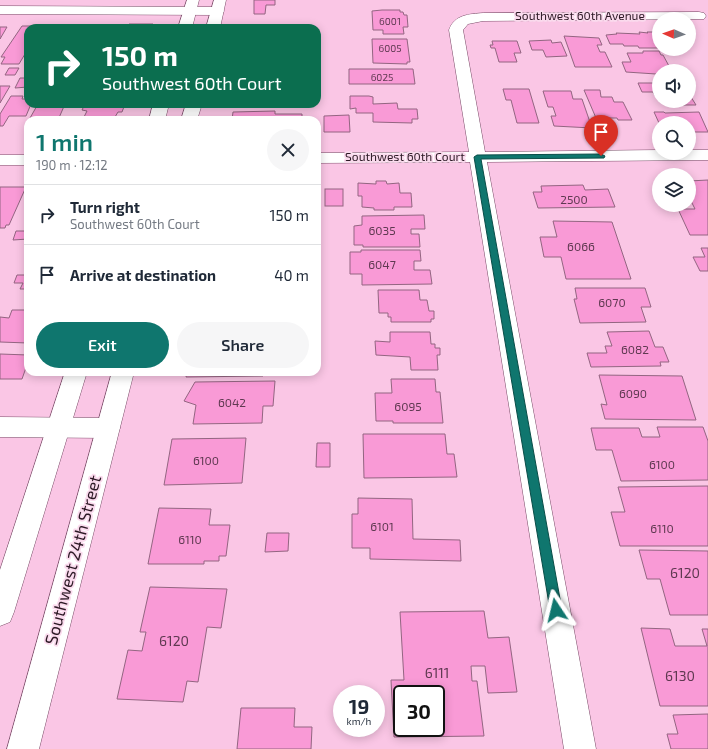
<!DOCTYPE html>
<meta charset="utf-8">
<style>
:root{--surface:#fff;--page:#f6f6f7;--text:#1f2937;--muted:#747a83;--line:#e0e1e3;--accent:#0f766e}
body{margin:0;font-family:"Exo 2",sans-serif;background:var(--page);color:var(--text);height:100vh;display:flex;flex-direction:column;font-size:15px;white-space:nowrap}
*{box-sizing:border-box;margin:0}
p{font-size:13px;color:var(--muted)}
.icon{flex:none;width:22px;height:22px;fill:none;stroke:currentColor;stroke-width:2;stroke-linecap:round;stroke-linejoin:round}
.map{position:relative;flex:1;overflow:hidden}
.side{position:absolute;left:24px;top:116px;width:297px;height:260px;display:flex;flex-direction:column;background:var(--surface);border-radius:12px;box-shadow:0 2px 10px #0003}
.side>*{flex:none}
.banner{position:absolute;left:24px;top:24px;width:297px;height:84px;border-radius:12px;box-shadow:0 2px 10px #0003;background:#0b6e4f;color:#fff;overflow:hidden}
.needle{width:26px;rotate:272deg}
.buttons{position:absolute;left:652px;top:12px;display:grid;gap:8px}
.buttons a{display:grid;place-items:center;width:44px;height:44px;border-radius:50%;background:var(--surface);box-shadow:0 2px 10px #0003;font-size:20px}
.speed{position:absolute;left:333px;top:685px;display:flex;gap:8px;font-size:20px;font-weight:700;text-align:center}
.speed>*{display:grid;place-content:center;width:52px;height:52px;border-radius:50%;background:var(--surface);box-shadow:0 2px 10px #0003;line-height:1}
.speed small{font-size:10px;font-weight:400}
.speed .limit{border:2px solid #111;border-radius:6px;background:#fff;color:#111}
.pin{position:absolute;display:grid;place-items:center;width:34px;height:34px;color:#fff;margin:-41px -17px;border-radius:50% 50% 50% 0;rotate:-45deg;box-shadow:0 0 4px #0007}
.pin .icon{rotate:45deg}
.me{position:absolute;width:44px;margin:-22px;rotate:350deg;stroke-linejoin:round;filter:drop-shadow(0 0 3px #0008)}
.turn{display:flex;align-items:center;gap:14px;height:84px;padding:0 12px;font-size:18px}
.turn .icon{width:52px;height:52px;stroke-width:2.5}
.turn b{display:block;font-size:28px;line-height:34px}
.round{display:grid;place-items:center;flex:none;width:42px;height:42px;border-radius:21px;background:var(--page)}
.headline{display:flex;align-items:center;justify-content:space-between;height:68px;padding:0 12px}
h1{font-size:24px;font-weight:600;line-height:30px;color:var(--accent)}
.cta{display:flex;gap:8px;margin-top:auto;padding:8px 12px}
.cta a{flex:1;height:46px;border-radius:24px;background:var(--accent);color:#fff;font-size:16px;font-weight:600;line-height:46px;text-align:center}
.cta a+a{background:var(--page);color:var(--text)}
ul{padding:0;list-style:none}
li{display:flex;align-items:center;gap:12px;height:60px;padding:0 12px;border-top:1px solid var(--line)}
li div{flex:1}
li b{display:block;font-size:15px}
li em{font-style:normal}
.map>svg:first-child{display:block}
.building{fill:#f99ad6;stroke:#936581;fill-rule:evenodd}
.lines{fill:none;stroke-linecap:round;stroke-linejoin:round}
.minor-casing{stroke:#784c67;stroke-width:1}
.secondary-casing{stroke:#784c67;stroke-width:1}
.minor{fill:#fff;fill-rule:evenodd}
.secondary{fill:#fff;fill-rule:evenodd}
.route{fill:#0f766e;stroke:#0a4d48}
.labels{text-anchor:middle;stroke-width:3.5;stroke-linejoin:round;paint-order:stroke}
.far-number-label{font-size:10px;fill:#5f3951}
.far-street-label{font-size:12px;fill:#2c1925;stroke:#fadaed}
.number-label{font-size:12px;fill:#5f3951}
.near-number-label{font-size:14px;fill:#5f3951}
.near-street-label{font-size:17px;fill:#2c1925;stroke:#fadaed}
</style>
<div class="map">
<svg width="708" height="749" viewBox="0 0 708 749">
<rect width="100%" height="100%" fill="#fac6e5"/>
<g class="building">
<path d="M254 0H275V5H266L265 14H254Z"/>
<path d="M382 10H400V12H403L404 15H407L408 27H403L404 34H383V30H373L372 11Z"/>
<path d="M129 24H153L151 28H127Z"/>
<path d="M81 25H102L101 28H79Z"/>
<path d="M22 26H38L37 28H40H28V49L19 64H1L5 57H1Z"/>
<path d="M0 27H7L0 39Z"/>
<path d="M46 27H72L71 28H45Z"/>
<path d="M639 32 648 33 647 32H656L659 38V48H639L638 46H624L623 44H610L606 35 617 34 616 33 640 34Z"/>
<path d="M564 36 599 38 602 45H597L600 52H605L612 67H575Z"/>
<path d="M372 39H407L410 62H407V64L373 63Z"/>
<path d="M551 40 552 43 561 42 567 56 546 57 543 50H532L529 41Z"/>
<path d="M492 41H517L521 53H514L517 62H499L495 48H491L490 45H493Z"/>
<path d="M643 51H659L661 55H663L669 66H675L678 71H659V77L656 74 626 72 622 62H631L627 53H643Z"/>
<path d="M9 68H19L15 75H5Z"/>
<path d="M349 69H413L415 84H349Z"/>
<path d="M20 78H28V87L15 88Z"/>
<path d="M638 83H659V96H655L653 92H642Z"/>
<path d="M0 86H10L0 103Z"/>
<path d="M503 89H529L539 123H517L511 100H506Z"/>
<path d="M584 90H600L601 97H612L614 102H623L632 120H618L617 118H596Z"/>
<path d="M543 91H571L573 99H582L592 128 554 126 551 116H556L553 107H548Z"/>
<path d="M11 96H23L22 99H28V104H31L26 116H9L3 126H0V114Z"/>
<path d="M350 96H369L373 97V104L397 103 398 109H417L418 119H412V123L373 122V113H356V108L350 109Z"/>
<path d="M689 97H691L696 105H672L670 101H689Z"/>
<path d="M38 104H65L58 120H40V118H30Z"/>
<path d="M98 104H125L122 112H118L115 117H84L87 111 82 110 84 106H96Z"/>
<path d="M275 111V114H302V120H232L233 112Z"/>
<path d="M654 112H664L665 113 699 112 708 132H693L692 129H689V123H659Z"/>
<path d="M349 115 350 132H324V116Z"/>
<path d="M708 180V235H690L678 209H695L689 197V181Z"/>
<path d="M376 181H386L387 184 399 183 400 193H411L412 207H394V210H374V208L362 207V196H358V183L376 184Z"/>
<path d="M583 185 585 190 608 189 615 207 538 208 533 192H542L541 186Z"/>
<path d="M0 187H26L9 225H6L5 228H0Z"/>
<rect x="325" y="189" width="18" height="17"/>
<path d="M424 215 425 229H411V234H419L420 247H363V245H354V226L362 225V216Z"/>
<path d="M553 221 612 222 631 279H566L561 257H544L540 237H557Z"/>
<path d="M16 231H28V239L13 240Z"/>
<path d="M701 248H708V271H700L693 257H705Z"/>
<path d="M361 250H420L421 261H414V270H430L432 284 362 285V274H350V252H361Z"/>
<path d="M28 270V289H20L23 283H14L17 275H26Z"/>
<path d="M575 288H645L651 307H641L646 322 580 323 574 299H577Z"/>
<path d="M378 290H419L420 300H427L429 311H434V319H431V322H391V317H388V313H379Z"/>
<path d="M12 310H28V343L0 342V317L9 318Z"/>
<path d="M649 331 655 347H663L669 362H660L661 366 591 367 587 353H607L605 346H612L607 332Z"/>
<path d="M390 332H430L431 344H435V348H440V355H437L438 370H411L410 357 376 355 375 341 390 342Z"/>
<path d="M0 354 28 355V362L22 379H0Z"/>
<path d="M187 372H263V376L186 377Z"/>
<path d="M599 375 682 376 696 420 605 419 601 404 607 405Z"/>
<path d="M391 379H435L436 392H440L443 423H393V421H376L375 393H392Z"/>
<path d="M275 381 273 406H263L262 423 193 424 196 405 184 401 195 382Z"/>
<path d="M657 427H703L708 441V480L621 481 612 450H596L591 428H639L642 437H660Z"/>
<path d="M363 434H445L447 454H454L457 477 364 478Z"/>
<path d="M246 438 242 483 164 485 172 439Z"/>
<path d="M317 443H330V467H316Z"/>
<path d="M708 486V546H620L611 512H625L618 487Z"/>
<path d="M358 498 412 499 413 539 460 540 461 561 370 559V548H352V514H358Z"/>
<path d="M159 508 211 509 209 525H230L226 556H219V561H204V564H148Z"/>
<path d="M267 533H289L288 551 265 552Z"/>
<path d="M639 550 708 551V615H670L660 579H647Z"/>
<path d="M150 587 227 589 221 628 207 627 198 682 187 681 183 702 117 699 128 650 142 651 146 632H140Z"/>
<path d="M484 611 488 638 509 637 517 692 488 693 485 666H471L472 681H477L484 736 394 737 391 680H404L400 612ZM402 694H436V728H402Z"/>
<path d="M641 628 670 629 675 646H707L702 629H708V706H660Z"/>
<path d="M241 708H295L294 727H312L311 749H237Z"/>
<path d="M708 714V749H671L667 734H678L673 715Z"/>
</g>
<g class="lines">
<g class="minor-casing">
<g id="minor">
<path d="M0 6 217 7 222 8 224 11 222 14 217 15 0 14Z"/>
<path d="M699 12 704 13 706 16 704 19 483 21 468 24 463 30 485 152 659 150V153H689V150H708V160L487 162 596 749H564L470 162 317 163V153L469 152 449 30C454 15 469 14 483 13Z"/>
<rect x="0" y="155" width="28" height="10"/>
<path d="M0 417 108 418 116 421 120 428 116 435 108 438 0 437Z"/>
</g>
</g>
<g class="secondary-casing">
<g id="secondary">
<path d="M187 0H199L192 28H178Z"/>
<path d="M214 0H226L220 28H206Z"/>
<path d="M153 104H169L165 120H149Z"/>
<path d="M186 104H202L197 120H181Z"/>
<path d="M65 372H87L14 612 10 622 0 626V570Z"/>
<path d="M112 372H134L39 749H7Z"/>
</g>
</g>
<use href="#minor" class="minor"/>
<use href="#secondary" class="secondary"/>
</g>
<path class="route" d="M601 154 605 156 604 158 481 159 562 610 560 614 556 615 552 614 550 610 474 157 477 155Z"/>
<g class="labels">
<g class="far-number-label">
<text x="390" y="25">6001</text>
<text x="390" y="52">6005</text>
<text x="382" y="81">6025</text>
</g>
<g class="far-street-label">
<text x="580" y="20">Southwest 60th Avenue</text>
<text x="405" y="161">Southwest 60th Court</text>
</g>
<g class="number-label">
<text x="574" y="204">2500</text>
<text x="382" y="235">6035</text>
<text x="581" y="251">6066</text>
<text x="382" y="269">6047</text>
<text x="612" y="307">6070</text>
<text x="635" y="354">6082</text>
<text x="633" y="398">6090</text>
<text x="232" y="407">6042</text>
<text x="408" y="411">6095</text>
<text x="206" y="465">6100</text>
<text x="662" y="469">6100</text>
<text x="382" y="531">6101</text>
<text x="662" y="533">6110</text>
<text x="190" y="544">6110</text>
</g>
<g class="near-number-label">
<text x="685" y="578">6120</text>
<text x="174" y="646">6120</text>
<text x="437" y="678">6111</text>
<text x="680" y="681">6130</text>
</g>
<g class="near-street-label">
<text transform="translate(73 560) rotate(-75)" y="6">Southwest 24th Street</text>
</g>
</g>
</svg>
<div class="buttons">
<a><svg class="needle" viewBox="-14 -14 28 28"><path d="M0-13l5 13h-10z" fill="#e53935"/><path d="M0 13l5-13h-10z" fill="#747a83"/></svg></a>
<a><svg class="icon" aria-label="sound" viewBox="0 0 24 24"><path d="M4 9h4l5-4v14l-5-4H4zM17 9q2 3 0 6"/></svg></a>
<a><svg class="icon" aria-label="search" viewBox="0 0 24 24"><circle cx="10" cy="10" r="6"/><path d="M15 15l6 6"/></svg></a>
<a><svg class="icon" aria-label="layers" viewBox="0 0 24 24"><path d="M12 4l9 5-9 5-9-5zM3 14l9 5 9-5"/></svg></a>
</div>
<div class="speed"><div>19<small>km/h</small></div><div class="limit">30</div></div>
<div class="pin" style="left:601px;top:156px;background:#d93025"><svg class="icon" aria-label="arrive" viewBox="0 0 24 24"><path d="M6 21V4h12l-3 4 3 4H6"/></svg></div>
<svg class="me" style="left:556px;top:610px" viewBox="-20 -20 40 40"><path d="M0-17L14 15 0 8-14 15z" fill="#0f766e" stroke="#fff" stroke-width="4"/></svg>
<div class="banner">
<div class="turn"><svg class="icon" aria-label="right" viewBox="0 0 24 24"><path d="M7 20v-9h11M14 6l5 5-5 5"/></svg><div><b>150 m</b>Southwest 60th Court</div></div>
</div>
<section class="side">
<div class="headline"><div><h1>1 min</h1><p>190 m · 12:12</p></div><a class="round"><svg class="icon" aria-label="close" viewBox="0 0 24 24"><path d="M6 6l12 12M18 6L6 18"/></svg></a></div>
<ul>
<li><svg class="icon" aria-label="right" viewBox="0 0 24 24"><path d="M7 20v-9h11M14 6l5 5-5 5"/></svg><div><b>Turn right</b><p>Southwest 60th Court</p></div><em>150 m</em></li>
<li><svg class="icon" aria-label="arrive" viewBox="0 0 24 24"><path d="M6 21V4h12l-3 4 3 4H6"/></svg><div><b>Arrive at destination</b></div><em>40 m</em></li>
</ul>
<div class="cta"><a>Exit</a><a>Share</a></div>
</section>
</div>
